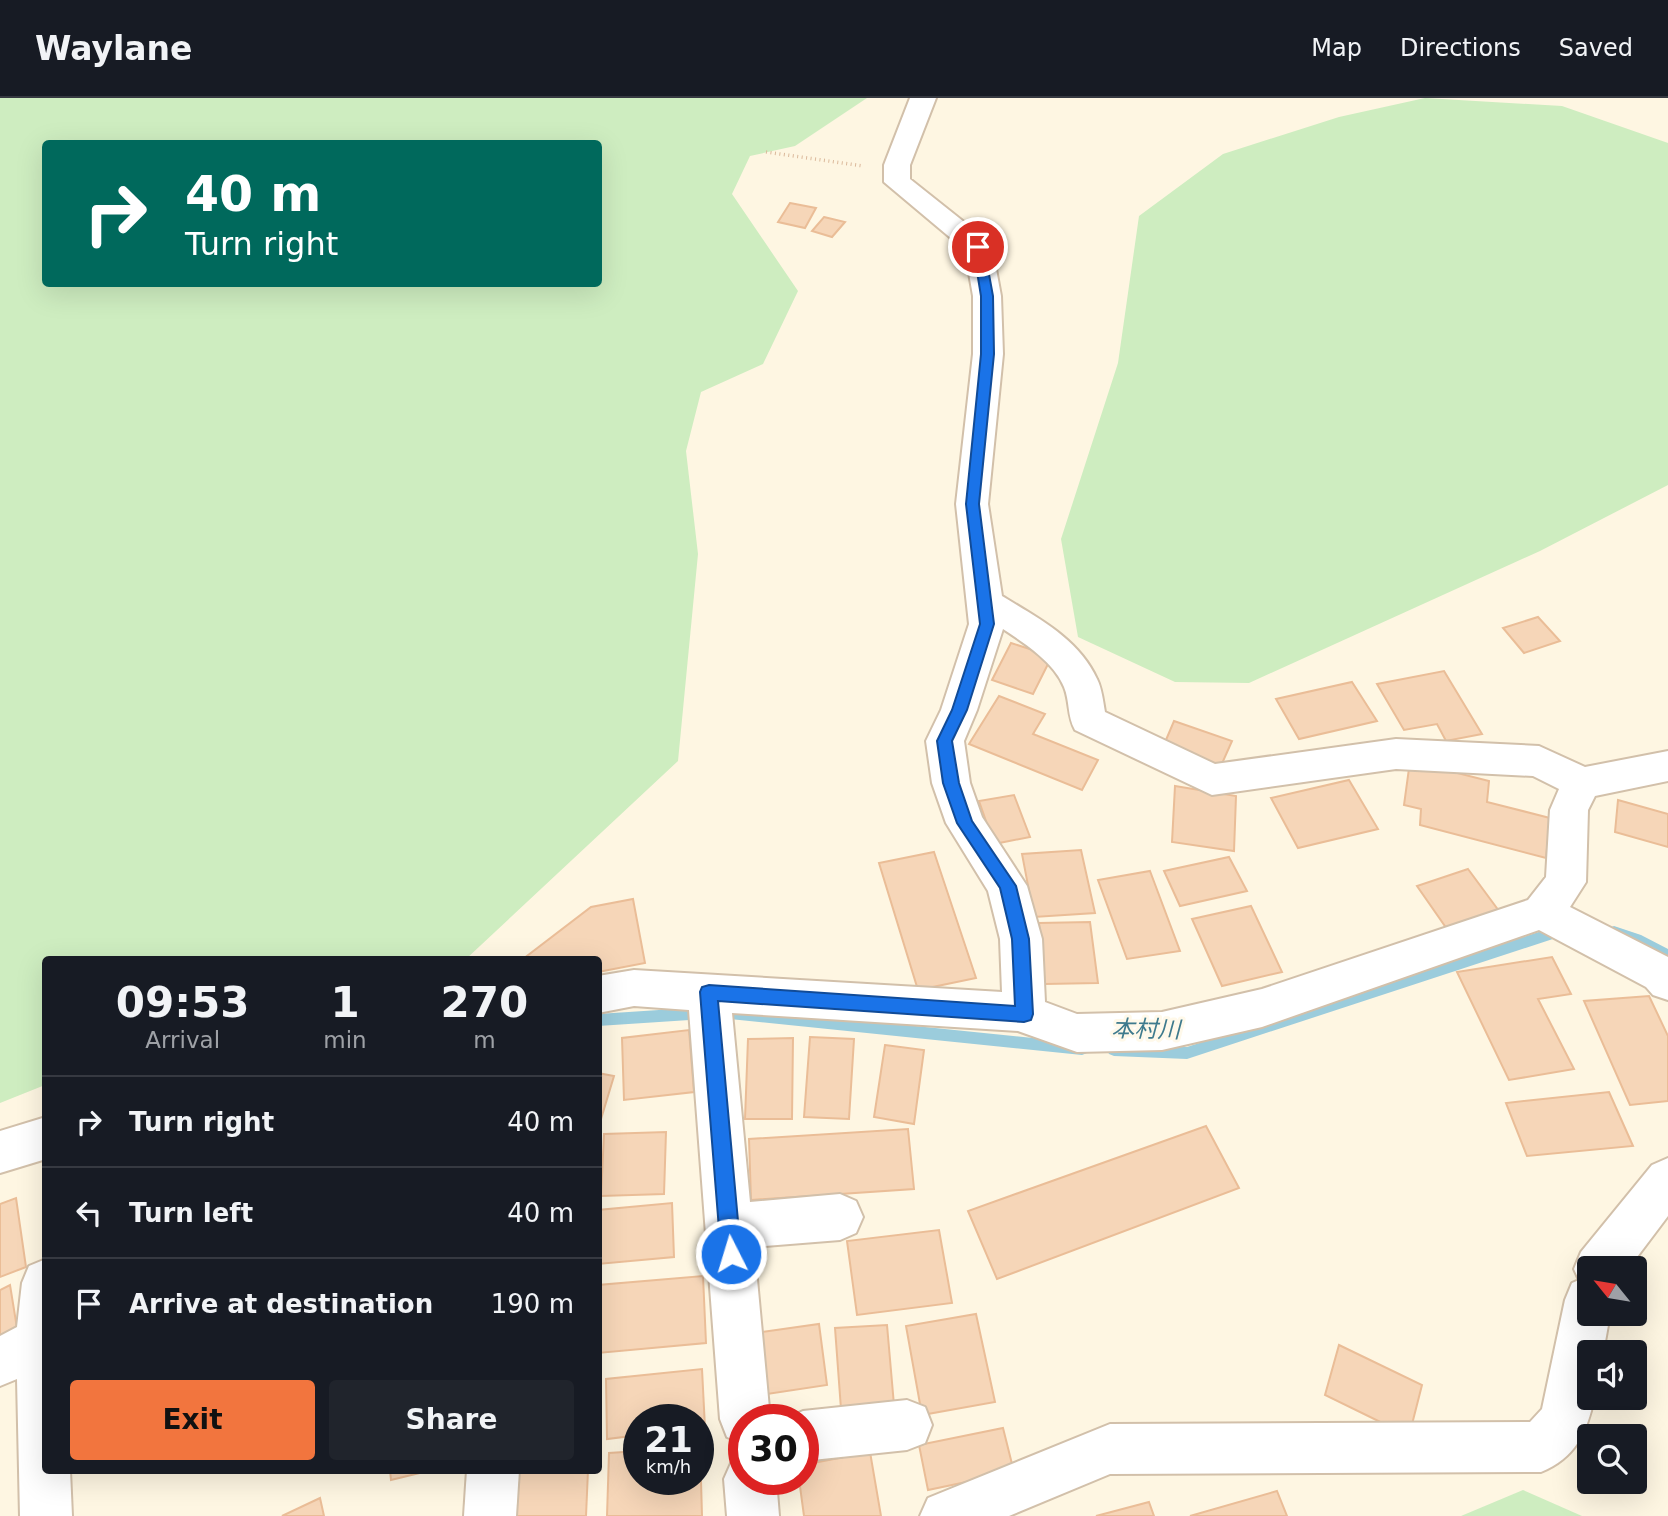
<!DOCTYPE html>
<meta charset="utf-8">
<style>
:root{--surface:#171b24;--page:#20242c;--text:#f1f3f6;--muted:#9ea1a6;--line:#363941;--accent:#f2753e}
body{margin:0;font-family:"DejaVu Sans","Noto Sans JP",sans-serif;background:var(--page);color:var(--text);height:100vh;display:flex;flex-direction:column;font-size:26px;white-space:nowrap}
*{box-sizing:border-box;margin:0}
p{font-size:23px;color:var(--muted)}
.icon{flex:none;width:38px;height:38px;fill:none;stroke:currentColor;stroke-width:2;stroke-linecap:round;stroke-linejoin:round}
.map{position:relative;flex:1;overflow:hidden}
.sheet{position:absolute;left:42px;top:858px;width:560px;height:518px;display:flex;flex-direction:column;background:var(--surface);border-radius:7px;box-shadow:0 7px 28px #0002}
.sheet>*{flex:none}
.banner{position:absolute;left:42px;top:42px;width:560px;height:147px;border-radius:7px;box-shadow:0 7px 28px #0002;background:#00695c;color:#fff;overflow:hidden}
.needle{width:46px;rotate:300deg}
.fabs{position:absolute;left:1577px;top:1158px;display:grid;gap:14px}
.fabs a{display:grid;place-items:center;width:70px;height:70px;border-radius:7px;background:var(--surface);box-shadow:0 7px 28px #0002;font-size:35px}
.speed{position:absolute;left:623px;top:1306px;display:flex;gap:14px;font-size:35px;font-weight:700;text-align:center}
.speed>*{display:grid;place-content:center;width:91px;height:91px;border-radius:50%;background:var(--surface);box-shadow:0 7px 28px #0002;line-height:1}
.speed small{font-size:18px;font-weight:400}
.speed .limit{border:10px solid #d22;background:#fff;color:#111}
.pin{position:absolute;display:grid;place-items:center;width:60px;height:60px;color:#fff;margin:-30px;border:4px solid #fff;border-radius:50%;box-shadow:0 2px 7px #0007}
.me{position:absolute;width:77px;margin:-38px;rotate:355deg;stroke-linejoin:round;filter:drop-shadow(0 0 5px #0008)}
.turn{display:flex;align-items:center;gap:24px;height:147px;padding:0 28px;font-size:32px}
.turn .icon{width:91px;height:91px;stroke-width:2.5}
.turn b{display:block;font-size:49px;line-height:60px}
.eta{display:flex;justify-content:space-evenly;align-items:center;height:119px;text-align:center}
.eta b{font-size:42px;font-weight:700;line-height:49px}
.primary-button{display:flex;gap:14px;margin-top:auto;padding:14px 28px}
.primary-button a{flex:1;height:80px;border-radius:7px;background:var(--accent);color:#111;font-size:28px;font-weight:700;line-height:80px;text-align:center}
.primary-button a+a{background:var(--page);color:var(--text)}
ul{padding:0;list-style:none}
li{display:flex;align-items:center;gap:21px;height:91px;padding:0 28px;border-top:2px solid var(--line)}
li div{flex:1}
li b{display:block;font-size:26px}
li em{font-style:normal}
header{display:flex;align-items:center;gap:42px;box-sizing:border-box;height:98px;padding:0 35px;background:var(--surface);border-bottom:2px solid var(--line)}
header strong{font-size:33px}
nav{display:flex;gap:38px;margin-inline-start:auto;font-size:24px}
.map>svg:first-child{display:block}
.green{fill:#ceedc0;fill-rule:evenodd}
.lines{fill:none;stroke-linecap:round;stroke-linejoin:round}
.stream{fill:#9bccdc;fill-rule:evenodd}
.building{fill:#f6d6b8;stroke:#eabd97;stroke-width:2}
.minor-casing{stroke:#d2c0aa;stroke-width:4}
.path{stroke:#dbb99b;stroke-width:3.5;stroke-dasharray:1 3.5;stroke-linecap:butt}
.minor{fill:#fff;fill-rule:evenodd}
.route{fill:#1a73e8;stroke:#114b97;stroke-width:2}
.labels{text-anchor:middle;stroke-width:6;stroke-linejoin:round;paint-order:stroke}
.water-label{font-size:23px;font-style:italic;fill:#3e7a8d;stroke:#fff9ea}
</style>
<header>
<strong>Waylane</strong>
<nav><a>Map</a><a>Directions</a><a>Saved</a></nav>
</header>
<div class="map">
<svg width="1668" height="1418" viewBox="0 0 1668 1418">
<rect width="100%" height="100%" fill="#fef6e2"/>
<g class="green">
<path d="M0 0H867L795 48 750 58 732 96 798 193 763 266 701 294 686 353 698 456 678 663 466 861H46L45 987 0 1005ZM46 46H598V186H46Z"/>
<path d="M1425 0 1562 8 1668 45V387L1540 453 1249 585 1175 584 1078 539 1061 441 1118 265 1139 118 1223 56 1339 19Z"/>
<path d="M1523 1392 1582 1418H1461Z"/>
</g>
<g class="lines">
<g class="stream">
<path d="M1563 826 1568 828 1569 832 1568 836 1187 961 1114 958 1109 956 1107 952 1109 948 1114 946 1187 949Z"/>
<path d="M1614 828 1641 837 1668 851V863L1632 845 1609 838 1607 834 1609 830Z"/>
<path d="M720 908 1082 945 1087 947 1089 951 1087 955 1082 957 720 920 598 928V916Z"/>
</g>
</g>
<g class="building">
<path d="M790 105 816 110 805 130 778 124Z"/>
<path d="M824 119 845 124 832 139 812 133Z"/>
<path d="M1538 519 1560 543 1524 555 1503 530Z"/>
<path d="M1011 545 1052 558 1033 596 992 582Z"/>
<path d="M1444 573 1482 636 1446 643 1437 626 1404 632 1377 586Z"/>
<path d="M1352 584 1377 623 1299 641 1276 601Z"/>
<path d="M999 598 1045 616 1033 636 1098 662 1082 692 969 646Z"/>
<path d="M1174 623 1232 643 1220 670 1163 649Z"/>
<path d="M1410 663 1489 683 1487 704 1550 720 1546 760 1420 727 1421 711 1404 707Z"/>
<path d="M1349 682 1378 731 1298 750 1271 700Z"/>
<path d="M1175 688 1236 698 1234 753 1172 744Z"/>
<path d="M1014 697 1030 739 994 746 979 703Z"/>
<path d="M1618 702 1668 716V749L1615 734Z"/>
<path d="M1081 752 1095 815 1034 819 1022 756Z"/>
<path d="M934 754 976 880 918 892 879 765Z"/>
<path d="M1229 759 1247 793 1180 808 1164 773Z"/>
<path d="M1468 771 1499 813 1447 831 1417 788Z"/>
<path d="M1150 773 1180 853 1127 861 1098 782Z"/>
<path d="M633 801 645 865 598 874V861H523L591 809Z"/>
<path d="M1251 808 1282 874 1222 888 1192 821Z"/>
<path d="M1090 824 1098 885 1045 886 1039 825Z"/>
<path d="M1552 859 1571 896 1538 901 1574 971 1509 982 1457 874Z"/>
<path d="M1649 898 1668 938V1003L1630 1007 1584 903Z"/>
<path d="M689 932 694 994 624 1002 622 940Z"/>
<path d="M810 939 854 941 849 1021 804 1019Z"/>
<path d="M793 940 792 1021H745L748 941Z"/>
<path d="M885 947 924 952 914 1026 874 1019Z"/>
<path d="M598 975 614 978 598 1031Z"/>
<path d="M1609 994 1633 1048 1527 1058 1506 1005Z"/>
<path d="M1206 1028 1239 1090 997 1181 968 1113Z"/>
<path d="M908 1031 914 1091 751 1102 749 1041Z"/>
<path d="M666 1034 664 1096 601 1098 604 1036Z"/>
<path d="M16 1100 26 1169 0 1179V1106Z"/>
<path d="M672 1105 674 1159 598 1166V1112Z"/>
<path d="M939 1132 952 1205 857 1217 847 1143Z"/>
<path d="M703 1178 706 1245 598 1255V1187Z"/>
<path d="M10 1187 17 1230 0 1238V1192Z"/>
<path d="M976 1216 995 1304 922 1317 906 1228Z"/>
<path d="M819 1226 827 1287 761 1297 754 1235Z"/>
<path d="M887 1227 894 1307 841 1311 835 1230Z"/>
<path d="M1339 1247 1422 1287 1409 1338 1325 1297Z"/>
<path d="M702 1271 705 1330 698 1331V1321H639V1337L607 1341 606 1281Z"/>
<path d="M1003 1330 1014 1374 928 1392 919 1347Z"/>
<path d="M700 1347 702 1418H607L609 1355 639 1353V1381H698Z"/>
<path d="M870 1354 881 1418H804L799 1381H803V1367Z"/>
<path d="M390 1372H432L391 1382Z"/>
<path d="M519 1372H588L586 1418H516Z"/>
<path d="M1277 1393 1287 1418H1190Z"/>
<path d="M320 1400 324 1418H282Z"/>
<path d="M1149 1404 1154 1418H1096Z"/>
</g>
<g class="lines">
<g class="minor-casing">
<g id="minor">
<path d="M910 0H936L910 67V81L988 143 992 149 1001 198 1003 256 988 406 1002 498C1038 520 1079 541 1097 581 1102 591 1103 603 1105 614L1215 666 1396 641 1539 648 1585 669 1668 653V683L1595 698 1588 712 1586 784 1570 809 1668 859V902L1653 897 1646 889 1539 832 1262 929 1162 952 1077 954 1018 933 732 915 750 1104 840 1096 856 1103 863 1119 856 1135 840 1142 754 1149 770 1321H744V1346L727 1339 720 1321 689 912 634 908 598 915V878L634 872 1002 894 1000 841 988 793 946 725 932 685 926 643 941 612 969 526 956 406 973 256V198L965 152 884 84V67ZM1003 531C1024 545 1054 564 1064 589 1070 603 1067 618 1075 632L1212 697 1396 671 1533 678 1559 691 1550 712 1546 779 1528 802 1262 891 1162 914 1077 916 1045 904 1042 841 1027 788 982 719 970 685 964 643 977 612Z"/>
<path d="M46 1019V1061L0 1075V1033Z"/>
<path d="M1668 1060V1118L1628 1171H1589V1216H1610L1603 1255H1589V1300H1594C1587 1335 1575 1360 1541 1374L1110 1376 1009 1418H920L928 1400 1110 1326 1530 1324 1542 1311 1565 1202 1572 1185 1579 1182 1574 1171 1581 1154 1652 1067Z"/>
<path d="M46 1161V1372H70L72 1418H20L17 1281 0 1288V1238L17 1229 22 1185 29 1168Z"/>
<path d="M907 1302 925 1309 932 1327 925 1345 907 1352 803 1363V1321H785L803 1313Z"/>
<path d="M744 1358V1381H776L779 1418H727L724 1381 732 1363Z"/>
<path d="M467 1372H519L516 1418H464Z"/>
</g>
</g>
<path class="path" d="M766 54 863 68"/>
<use href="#minor" class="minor"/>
</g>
<path class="route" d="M978 146 984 149 993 198 994 256 979 406 994 526 967 612 952 643 959 685 972 723 1016 788 1029 841 1033 916 1031 922 1024 924 718 903 741 1156 738 1163 731 1166 724 1163 721 1156 700 894 702 889 709 887 1015 908 1012 841 1000 790 957 725 943 685 937 643 952 612 980 526 966 406 981 256V198L973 149Z"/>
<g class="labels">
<g class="water-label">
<text transform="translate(1146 931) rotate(1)" y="8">本村川</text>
</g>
</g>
</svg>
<div class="fabs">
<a><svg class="needle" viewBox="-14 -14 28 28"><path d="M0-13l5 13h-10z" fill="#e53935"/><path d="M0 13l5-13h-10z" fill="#9ea1a6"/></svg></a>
<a><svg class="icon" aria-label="sound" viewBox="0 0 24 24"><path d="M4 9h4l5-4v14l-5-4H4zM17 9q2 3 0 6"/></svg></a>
<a><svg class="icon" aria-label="search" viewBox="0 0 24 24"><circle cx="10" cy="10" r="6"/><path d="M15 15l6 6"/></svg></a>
</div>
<div class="speed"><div>21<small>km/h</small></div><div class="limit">30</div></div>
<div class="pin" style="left:978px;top:149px;background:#d93025"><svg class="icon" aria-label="arrive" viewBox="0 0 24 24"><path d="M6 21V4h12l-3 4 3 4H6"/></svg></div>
<svg class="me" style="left:731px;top:1156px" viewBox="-20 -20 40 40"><circle r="17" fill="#1a73e8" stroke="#fff" stroke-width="3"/><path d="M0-11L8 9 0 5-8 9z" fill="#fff"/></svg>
<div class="banner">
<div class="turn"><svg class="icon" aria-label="right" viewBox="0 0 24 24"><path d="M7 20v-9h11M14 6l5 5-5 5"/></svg><div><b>40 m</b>Turn right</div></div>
</div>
<section class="sheet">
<div class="eta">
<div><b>09:53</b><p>Arrival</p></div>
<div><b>1</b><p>min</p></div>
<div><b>270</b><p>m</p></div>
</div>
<ul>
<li><svg class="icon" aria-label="right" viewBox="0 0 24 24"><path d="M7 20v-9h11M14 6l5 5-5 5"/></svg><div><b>Turn right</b></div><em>40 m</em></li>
<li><svg class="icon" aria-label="left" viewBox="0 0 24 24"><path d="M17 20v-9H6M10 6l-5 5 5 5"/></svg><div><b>Turn left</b></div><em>40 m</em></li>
<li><svg class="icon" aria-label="arrive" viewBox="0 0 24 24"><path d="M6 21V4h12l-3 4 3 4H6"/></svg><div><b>Arrive at destination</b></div><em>190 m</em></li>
</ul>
<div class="primary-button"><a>Exit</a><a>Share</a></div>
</section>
</div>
